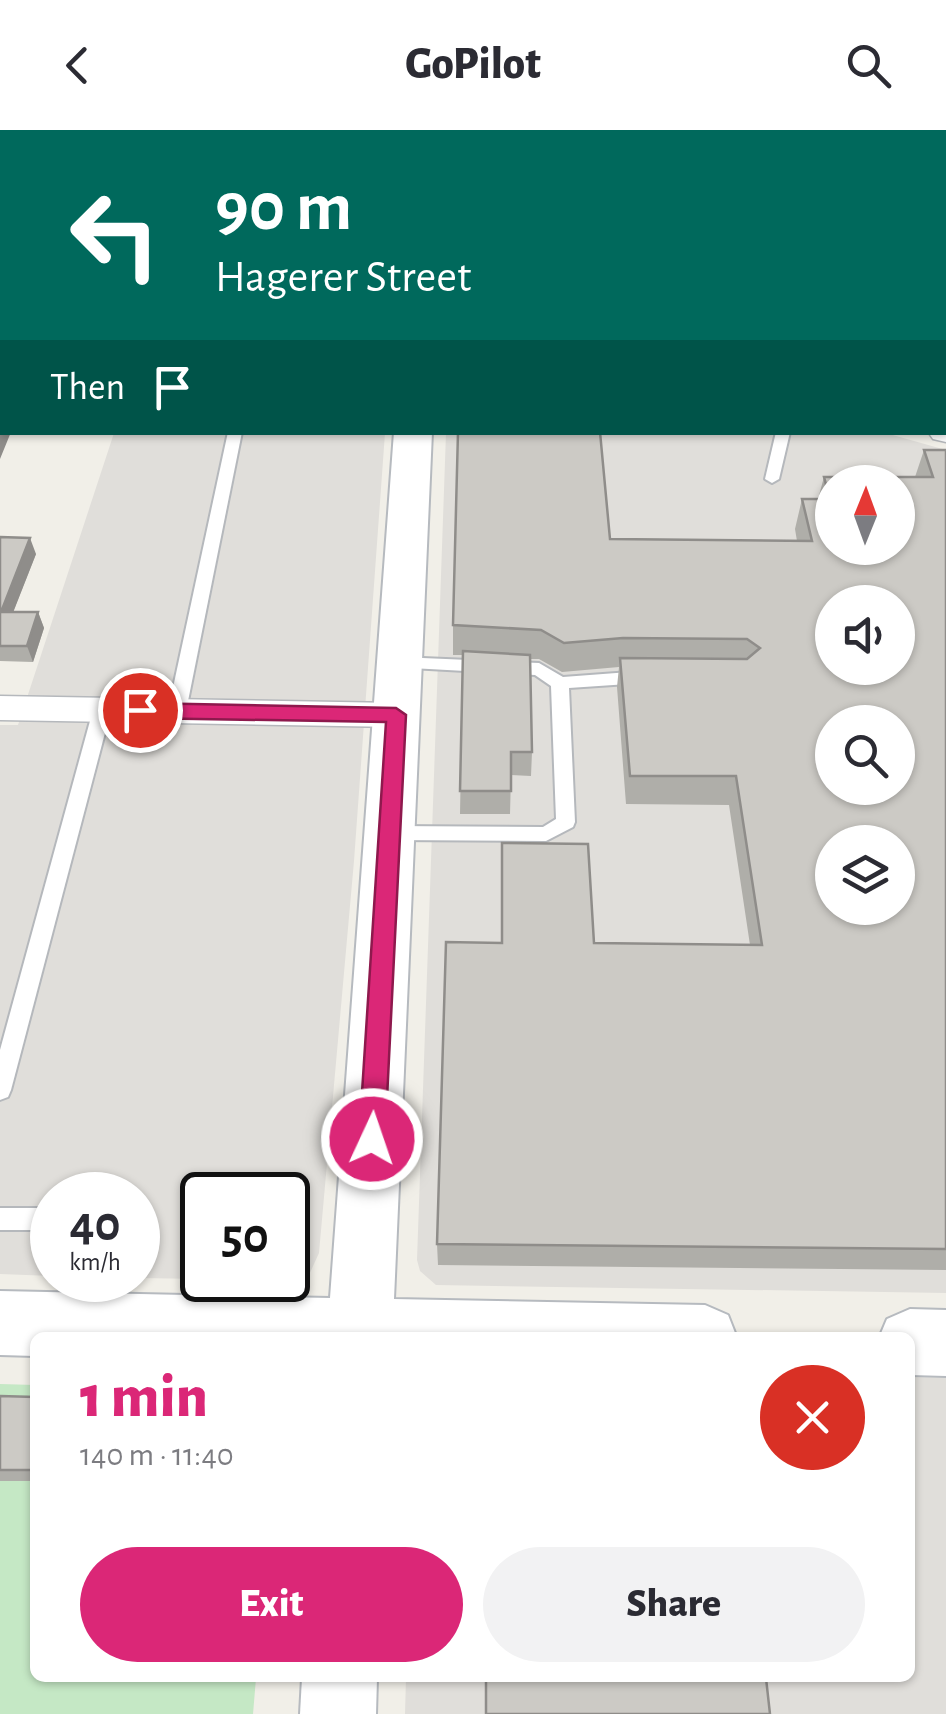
<!DOCTYPE html>
<meta charset="utf-8">
<style>
:root{--surface:#fff;--page:#f2f2f3;--text:#2b2b33;--muted:#7c7c81;--accent:#db2777}
body{margin:0;font-family:"Alegreya Sans",sans-serif;background:var(--page);color:var(--text);height:100vh;display:flex;flex-direction:column;font-size:38px;white-space:nowrap}
*{box-sizing:border-box;margin:0}
p{font-size:32px;color:var(--muted)}
.icon{flex:none;width:55px;height:55px;fill:none;stroke:currentColor;stroke-width:2;stroke-linecap:round;stroke-linejoin:round}
.map{position:relative;flex:1;overflow:hidden}
.drawer{position:absolute;left:30px;top:1202px;width:885px;height:350px;display:flex;flex-direction:column;background:var(--surface);border-radius:15px;box-shadow:0 2px 8px #0004}
.drawer>*{flex:none}
.hud{position:absolute;left:0px;top:0px;width:948px;height:305px;box-shadow:0 2px 8px #0004;background:#00695c;color:#fff;overflow:hidden}
.needle{width:65px;rotate:1deg}
.controls{position:absolute;left:815px;top:335px;display:grid;gap:20px}
.controls a{display:grid;place-items:center;width:100px;height:100px;border-radius:50%;background:var(--surface);box-shadow:0 2px 8px #0004;font-size:50px}
.speed{position:absolute;left:30px;top:1042px;display:flex;gap:20px;font-size:50px;font-weight:700;text-align:center}
.speed>*{display:grid;place-content:center;width:130px;height:130px;border-radius:50%;background:var(--surface);box-shadow:0 2px 8px #0004;line-height:1}
.speed small{font-size:25px;font-weight:400}
.speed .limit{border:5px solid #111;border-radius:15px;background:#fff;color:#111}
.pin{position:absolute;display:grid;place-items:center;width:85px;height:85px;color:#fff;margin:-42px;border:5px solid #fff;border-radius:50%;box-shadow:0 2px 10px #0007}
.me{position:absolute;width:110px;margin:-55px;rotate:3deg;stroke-linejoin:round;filter:drop-shadow(0 0 8px #0008)}
.turn{display:flex;align-items:center;gap:35px;height:210px;padding:0 50px;font-size:45px}
.turn .icon{width:130px;height:130px;stroke-width:2.5}
.turn b{display:block;font-size:70px;line-height:85px}
.then{display:flex;align-items:center;height:95px;padding:0 50px;background:#0003;gap:20px;font-size:38px}
.round{display:grid;place-items:center;flex:none;width:105px;height:105px;border-radius:52px;background:var(--page)}
.head{display:flex;align-items:center;justify-content:space-between;height:170px;padding:0 50px}
h1{font-size:60px;font-weight:800;line-height:75px;color:var(--accent)}
.cta{display:flex;gap:20px;margin-top:auto;padding:20px 50px}
.cta a{flex:1;height:115px;border-radius:60px;background:var(--accent);color:#fff;font-size:40px;font-weight:800;line-height:115px;text-align:center}
.cta a+a{background:var(--page);color:var(--text)}
header{display:flex;justify-content:space-between;align-items:center;height:130px;padding:0 50px;background:var(--surface);font-size:45px;font-weight:800}
.map>svg:first-child{display:block}
.industrial{fill:#e0deda;fill-rule:evenodd}
.green{fill:#c5e8c5}
.lines{fill:none;stroke-linecap:round;stroke-linejoin:round}
.service-casing{stroke:#b5b8bc;stroke-width:4}
.minor-casing{stroke:#b5b8bc;stroke-width:3}
.tertiary-casing{stroke:#b5b8bc;stroke-width:3}
.secondary-casing{stroke:#b6babf;stroke-width:4}
.service{fill:#fff;fill-rule:evenodd}
.minor{fill:#fff;fill-rule:evenodd}
.tertiary{fill:#fff;fill-rule:evenodd}
.secondary{fill:#fff;fill-rule:evenodd}
.wall{fill:#afaea9}
.shaded-wall{fill:#8f8d8a}
.building{fill:#cccac5;stroke:#8f8d8a;stroke-width:2.5;fill-rule:evenodd}
.route{fill:#db2777;stroke:#8e194d;stroke-width:2.5}
</style>
<header><svg class="icon" aria-label="back" viewBox="0 0 24 24"><path d="M15 5l-7 7 7 7"/></svg>GoPilot<svg class="icon" aria-label="search" viewBox="0 0 24 24"><circle cx="10" cy="10" r="6"/><path d="M15 15l6 6"/></svg></header>
<div class="map">
<svg width="946" height="1584" viewBox="0 0 946 1584">
<rect width="100%" height="100%" fill="#f1efe8"/>
<g class="industrial">
<path d="M882 302 946 320V1163L436 1155 420 1141 417 1130 446 303ZM832 352H898V418H832ZM832 472H898V538H832ZM832 592H898V658H832ZM832 712H898V778H832Z"/>
<path d="M114 303H385L354 731 319 1123 309 1145 295 1150 274 1151 239 1150H288V1065H202V1149L138 1148V1065H52V1146L0 1144V595H18Z"/>
<path d="M910 1247 946 1248V1584H405L406 1548H910Z"/>
</g>
<path class="green" d="M0 1254 35 1255V1548H256L253 1584H0Z"/>
<g class="lines">
<g class="service-casing">
<g id="service">
<path d="M228 302H242L186 581 177 587 168 581Z"/>
<path d="M776 302H790L779 349 772 353 765 349Z"/>
<path d="M399 527 539 533 563 547 643 541 652 547 643 553 569 558 575 692 573 697 546 711 391 710 382 703 391 696 543 697 556 689 551 556 535 545 393 537V529Z"/>
<path d="M102 574 111 580 11 960 8 967 0 970V920L93 580Z"/>
<rect x="0" y="1078" width="52" height="22"/>
<path d="M79 1150H103L101 1188 98 1197 89 1200 80 1197 77 1188Z"/>
</g>
</g>
<g class="minor-casing">
<g id="minor">
<path d="M2 52V70L0 71V53Z"/>
<path d="M0 566 396 573 408 577 413 585 408 593 396 597 0 590Z"/>
</g>
</g>
<g class="tertiary-casing">
<g id="tertiary">
<rect x="0" y="43" width="2" height="17"/>
<path d="M946 292V312L933 309 928 302H945Z"/>
</g>
</g>
<g class="secondary-casing">
<g id="secondary">
<path d="M394 302H432L394 1169 705 1175 728 1185 737 1208H35V1226L0 1225V1161L330 1168Z"/>
<path d="M910 1179 946 1180V1246L910 1245V1208H879L887 1189Z"/>
<path d="M302 1548H377L376 1584H300Z"/>
</g>
</g>
<use href="#service" class="service"/>
<use href="#minor" class="minor"/>
<use href="#tertiary" class="tertiary"/>
<use href="#secondary" class="secondary"/>
</g>
<g class="wall">
<path d="M924 320H946V1140L438 1135 437 1114 501 813 502 713 594 813 750 815 729 675 626 674 617 557 619 537 562 542 539 529H530L532 622 531 646 511 645 510 684H460L463 525H453V495L610 409 797 411 795 399 802 369H818L824 347H915Z"/>
<path d="M0 407 36 424 13 482H38L44 498 33 532 0 531Z"/>
<path d="M0 1266 35 1267V1351H0Z"/>
</g>
<g class="shaded-wall">
<path d="M2 294V302H11L0 329V300Z"/>
<path d="M30 408 36 424 7 498 1 482Z"/>
<path d="M38 482 44 498 33 532 27 516Z"/>
</g>
<g class="building">
<path d="M82 0H395V2H80Z"/>
<rect x="488" y="0" width="77" height="2"/>
<rect x="945" y="58" width="1" height="51"/>
<path d="M2 183V294L0 300V189Z"/>
<path d="M458 302H600L610 409 812 411 802 369H830L824 347H933L924 320H946V1119L437 1114 446 812 502 813V713L588 714 594 813 762 815 736 646H630L620 528 747 529 760 518 747 509 623 508 564 513 541 500 453 495ZM832 352H898V418H832ZM832 472H898V538H832ZM832 592H898V658H832ZM832 712H898V778H832Z"/>
<path d="M0 407 30 408 1 482H38L27 516H0Z"/>
<path d="M463 521 530 525 532 622H511V661H460Z"/>
<path d="M0 1266 35 1267V1340H0Z"/>
<path d="M486 1548H766L770 1584H486Z"/>
</g>
<path class="route" d="M140 573 396 578 406 585 385 1009 381 1017 372 1021 363 1017 359 1009 386 592 140 588 130 580Z"/>
</svg>
<div class="controls">
<a><svg class="needle" viewBox="-14 -14 28 28"><path d="M0-13l5 13h-10z" fill="#e53935"/><path d="M0 13l5-13h-10z" fill="#7c7c81"/></svg></a>
<a><svg class="icon" aria-label="sound" viewBox="0 0 24 24"><path d="M4 9h4l5-4v14l-5-4H4zM17 9q2 3 0 6"/></svg></a>
<a><svg class="icon" aria-label="search" viewBox="0 0 24 24"><circle cx="10" cy="10" r="6"/><path d="M15 15l6 6"/></svg></a>
<a><svg class="icon" aria-label="layers" viewBox="0 0 24 24"><path d="M12 4l9 5-9 5-9-5zM3 14l9 5 9-5"/></svg></a>
</div>
<div class="speed"><div>40<small>km/h</small></div><div class="limit">50</div></div>
<div class="pin" style="left:140px;top:580px;background:#d93025"><svg class="icon" aria-label="arrive" viewBox="0 0 24 24"><path d="M6 21V4h12l-3 4 3 4H6"/></svg></div>
<svg class="me" style="left:372px;top:1009px" viewBox="-20 -20 40 40"><circle r="17" fill="#db2777" stroke="#fff" stroke-width="3"/><path d="M0-11L8 9 0 5-8 9z" fill="#fff"/></svg>
<div class="hud">
<div class="turn"><svg class="icon" aria-label="left" viewBox="0 0 24 24"><path d="M17 20v-9H6M10 6l-5 5 5 5"/></svg><div><b>90 m</b>Hagerer Street</div></div>
<div class="then">Then<svg class="icon" aria-label="arrive" viewBox="0 0 24 24"><path d="M6 21V4h12l-3 4 3 4H6"/></svg></div>
</div>
<section class="drawer">
<div class="head"><div><h1>1 min</h1><p>140 m · 11:40</p></div><a class="round" style="background:#d93025;color:#fff"><svg class="icon" aria-label="close" viewBox="0 0 24 24"><path d="M6 6l12 12M18 6L6 18"/></svg></a></div>
<div class="cta"><a>Exit</a><a>Share</a></div>
</section>
</div>
